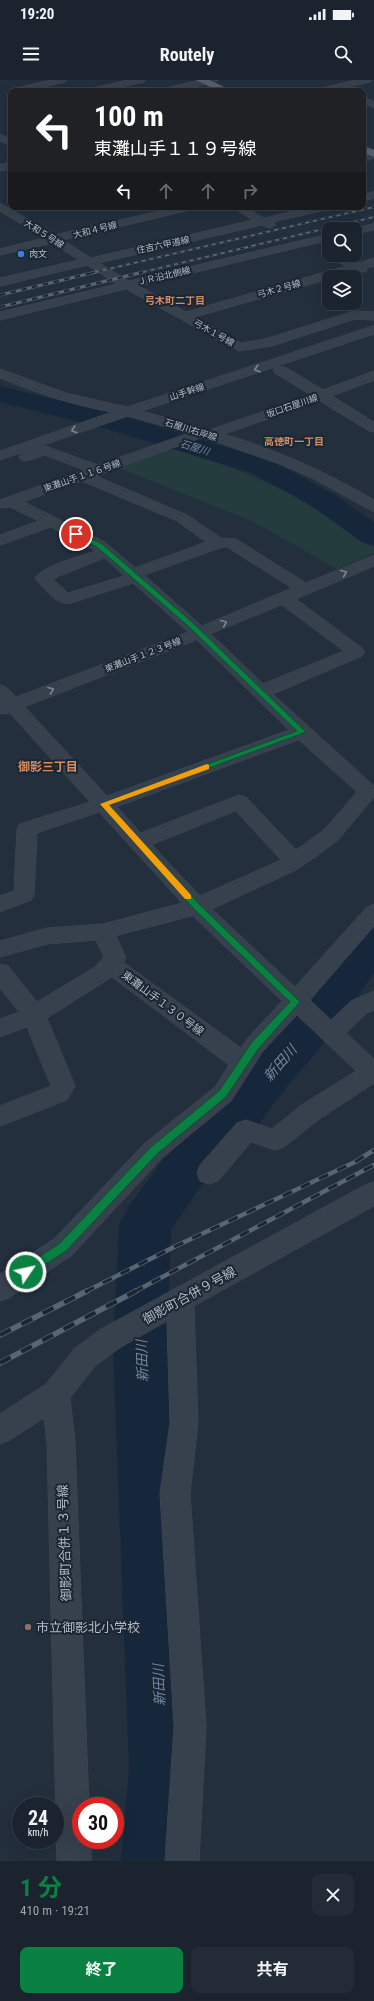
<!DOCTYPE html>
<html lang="ja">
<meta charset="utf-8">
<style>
:root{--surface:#1a232e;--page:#232b36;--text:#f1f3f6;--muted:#9fa4aa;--line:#38404a;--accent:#0b8043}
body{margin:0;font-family:"Roboto Condensed","Noto Sans JP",sans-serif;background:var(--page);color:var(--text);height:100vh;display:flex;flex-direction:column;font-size:15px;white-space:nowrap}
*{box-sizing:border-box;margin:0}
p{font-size:13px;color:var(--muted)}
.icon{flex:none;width:22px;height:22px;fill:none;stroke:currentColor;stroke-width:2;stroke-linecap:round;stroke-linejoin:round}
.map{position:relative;height:1781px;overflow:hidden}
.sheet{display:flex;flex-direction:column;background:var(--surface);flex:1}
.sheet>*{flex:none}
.guide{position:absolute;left:8px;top:8px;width:358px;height:122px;border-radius:8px;box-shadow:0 4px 16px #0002,0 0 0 1px var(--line);background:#202124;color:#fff;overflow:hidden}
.fabs{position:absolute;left:322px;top:142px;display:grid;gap:8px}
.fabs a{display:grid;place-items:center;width:40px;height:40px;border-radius:8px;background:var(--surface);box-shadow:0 4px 16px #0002,0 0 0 1px var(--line);font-size:20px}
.speed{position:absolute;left:12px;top:1717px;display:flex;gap:8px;font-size:20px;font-weight:700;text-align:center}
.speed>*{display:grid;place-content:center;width:52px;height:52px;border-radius:50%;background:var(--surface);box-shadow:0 4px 16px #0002,0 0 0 1px var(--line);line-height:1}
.speed small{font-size:10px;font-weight:400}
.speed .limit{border:6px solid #d22;background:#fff;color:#111}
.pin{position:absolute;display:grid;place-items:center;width:34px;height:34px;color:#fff;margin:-17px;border:2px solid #fff;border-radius:50%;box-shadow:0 1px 4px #0007}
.me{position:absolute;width:44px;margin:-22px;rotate:56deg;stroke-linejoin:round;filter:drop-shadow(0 0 3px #0008)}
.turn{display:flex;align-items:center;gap:14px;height:84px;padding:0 20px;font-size:18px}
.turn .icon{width:52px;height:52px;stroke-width:2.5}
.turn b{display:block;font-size:28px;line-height:34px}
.lanes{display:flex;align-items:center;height:38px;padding:0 20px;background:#0003;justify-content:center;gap:20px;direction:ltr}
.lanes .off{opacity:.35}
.round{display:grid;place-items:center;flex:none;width:42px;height:42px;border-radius:8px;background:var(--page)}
.headline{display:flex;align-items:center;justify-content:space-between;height:68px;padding:0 20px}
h1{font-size:24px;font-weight:700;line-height:30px;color:var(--accent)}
.cta{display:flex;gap:8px;margin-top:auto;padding:8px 20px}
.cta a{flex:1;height:46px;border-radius:8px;background:var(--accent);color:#fff;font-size:16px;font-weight:700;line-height:46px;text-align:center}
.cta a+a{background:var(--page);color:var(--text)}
.status{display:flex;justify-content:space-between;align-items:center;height:28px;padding:0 20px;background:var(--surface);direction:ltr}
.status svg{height:11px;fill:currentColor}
header{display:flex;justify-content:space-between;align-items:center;height:52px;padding:0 20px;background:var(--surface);font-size:18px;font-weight:700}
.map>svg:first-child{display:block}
.green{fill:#253c3e}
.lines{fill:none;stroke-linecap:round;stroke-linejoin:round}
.river{fill:#16273b;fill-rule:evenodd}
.minor-casing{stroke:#404a56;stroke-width:1}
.major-casing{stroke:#404a56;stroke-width:1}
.minor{fill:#37414d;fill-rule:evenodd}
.major{fill:#55606d;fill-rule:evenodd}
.rail-far3-casing{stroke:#596574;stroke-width:2}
.rail-far2-casing{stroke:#596574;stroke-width:3}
.rail-far1-casing{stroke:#596574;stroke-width:4.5}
.rail-casing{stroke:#596574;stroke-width:5.5}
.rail-far3{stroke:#1c2632;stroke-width:1.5;stroke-dasharray:4;stroke-linecap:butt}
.rail-far2{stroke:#1c2632;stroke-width:2;stroke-dasharray:5.5;stroke-linecap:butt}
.rail-far1{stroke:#1c2632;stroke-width:3;stroke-dasharray:10;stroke-linecap:butt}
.rail{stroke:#1c2632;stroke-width:4;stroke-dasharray:12;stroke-linecap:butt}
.oneway{stroke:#7b8591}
.route{fill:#0b8043;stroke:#07532c}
.slow{fill:#f59e0b}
.shop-dot{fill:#3f7fe0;stroke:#1c2632;stroke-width:1.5}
.education-dot{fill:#8d6e63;stroke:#1c2632;stroke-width:1.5}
.labels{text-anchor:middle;stroke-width:4;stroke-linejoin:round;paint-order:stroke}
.far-street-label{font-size:9px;fill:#b3bcc8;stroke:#1c2632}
.far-poi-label{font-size:9px;fill:#b3bcc8;stroke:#1c2632;text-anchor:start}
.far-neighbourhood-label{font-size:10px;font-weight:bold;fill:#d68e60;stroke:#1c2632}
.far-water-label{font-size:10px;font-style:italic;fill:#6b88a8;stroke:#1c2632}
.street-label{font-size:11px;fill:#b3bcc8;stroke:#1c2632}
.neighbourhood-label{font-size:12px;font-weight:bold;fill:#d68e60;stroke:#1c2632}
.near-street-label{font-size:13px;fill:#b3bcc8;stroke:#1c2632}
.near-poi-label{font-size:13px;fill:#b3bcc8;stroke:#1c2632;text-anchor:start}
.near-water-label{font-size:14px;font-style:italic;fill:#6b88a8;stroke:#1c2632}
</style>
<div class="status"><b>19:20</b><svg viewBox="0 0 49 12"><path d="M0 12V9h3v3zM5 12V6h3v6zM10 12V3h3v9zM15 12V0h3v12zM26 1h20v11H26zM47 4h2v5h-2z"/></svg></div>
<header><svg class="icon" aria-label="menu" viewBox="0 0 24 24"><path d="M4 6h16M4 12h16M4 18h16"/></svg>Routely<svg class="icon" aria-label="search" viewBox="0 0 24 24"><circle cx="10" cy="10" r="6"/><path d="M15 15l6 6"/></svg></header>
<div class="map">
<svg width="374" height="1781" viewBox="0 0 374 1781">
<rect width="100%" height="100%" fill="#232f3d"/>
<path class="green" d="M176 368 240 391 294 415 374 468V473L337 489 254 442 119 388Z"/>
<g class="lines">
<g class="river">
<path d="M0 306 123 336 272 381 337 416 374 442V465L363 463 315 428 252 393 103 348 0 322Z"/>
<path d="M374 847V893L317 972 288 1005 256 1048 197 1112 171 1150 167 1266 197 1688 191 1781H121L129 1688 113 1266 119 1145 127 1129 161 1082 222 1020 254 979 285 946 326 890 359 852Z"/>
</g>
<g class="minor-casing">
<g id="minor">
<path d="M51 0H67L65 2 27 11H11L13 9Z"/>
<path d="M129 0H146L144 2 104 11H87L89 9Z"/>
<path d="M201 0H218L216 2 178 11H161L163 9Z"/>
<path d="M356 0H372L370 2 332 11H316L318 9Z"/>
<path d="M363 17 374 22V28L363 23Z"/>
<path d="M0 54 11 59V66L0 61Z"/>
<path d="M374 72V78L363 82V76Z"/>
<path d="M11 83V89L0 91V85Z"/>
<path d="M374 112V118L363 121V115Z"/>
<path d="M0 123 55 155 176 127H195L194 129 63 160 91 178 253 140 231 127H244L264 138 311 127H330L329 129 273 142 276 145 270 148 262 145 99 183 129 201 329 154V160L139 206 186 232 346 186 327 177 325 175 329 172V175H341L358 183 374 178V186L367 188 366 192 356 191 329 197V199L195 237 241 263 265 259 354 231 374 232V240L355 239 272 266 239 271 126 209 0 240V232L117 204 87 185 0 206V198L79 180 52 163 0 175V169L44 158 0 131Z"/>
<path d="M374 144V150L355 154V149H351Z"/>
<path d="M374 246V254L142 331 209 350 311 315 275 293 273 290 275 287H285L323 310 374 291V300L332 316 374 342V352L369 351 320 321 224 354C277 370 327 392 374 420V432L312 398 282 385 203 357 96 396 187 435 221 458 236 459 306 503 374 475V486L296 519 362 568 365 572 362 576 273 614 374 706V717L338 760 318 775 296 790 212 829 295 907 367 827 374 824V846L310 920 331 940 351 921 374 911V930L367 933 346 953 374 979V1003L318 1040 284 1067 275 1070 251 1062 218 1101 209 1104 200 1101 197 1093 200 1085 237 1043 246 1040 272 1049 300 1026 356 991 297 935 263 971 231 1021 163 1077 72 1175 9 1218 0 1221V1194L54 1159 145 1063 215 1007 229 985 112 897 47 938 75 1006 67 1020 0 1046V1026L51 1006 27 947 0 957V939L19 932 0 908V884L8 886 37 922 95 887 104 877 96 860 47 864 0 877V861L47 848 103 844 182 823 99 732 37 753 34 815 31 820 0 832V816L14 811 17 749 20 744 90 722 10 633 0 634V605L6 607 16 617 188 552 133 503 71 523C57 526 47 511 37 501L35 498C44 485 81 476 96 471L51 447 0 465V455L39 441 10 427 0 428V420L84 390 45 375 26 381 21 380 19 377 21 374 45 366 98 385 189 353 128 336 0 380V371L112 332C73 325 36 313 0 298V289L66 313 127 327ZM82 401 177 441 206 462 135 488 105 462 24 422ZM227 467 292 508 202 546 144 495 220 468ZM105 478 124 496 68 513 53 499ZM282 525 344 571 263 604 211 554ZM197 560 289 650 107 716 25 627ZM299 660 357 712 324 750 296 770 246 717 239 715 141 753 117 727ZM236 731 281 780 200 816 152 765ZM193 836 282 921 247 959 241 968 123 882 126 878 116 856Z"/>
<path d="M374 1102V1126L194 1226 198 1343 190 1413 206 1646 199 1781H165L174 1646 160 1413 170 1343 167 1241 121 1267 95 1286 70 1318 75 1362 89 1726H81V1760H91V1781H57L47 1362 44 1338 10 1360 0 1364V1334L46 1304 75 1268 101 1249 365 1105Z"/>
</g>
</g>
<g class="major-casing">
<g id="major">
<path d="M196 0H209L232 11H219Z"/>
<path d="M363 66 374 70V77L363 73Z"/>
</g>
</g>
<use href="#minor" class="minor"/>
<use href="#major" class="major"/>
<g class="rail-far3-casing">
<g id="rail-far3">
<path d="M91 193 374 127"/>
<path d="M139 193 374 137"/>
</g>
</g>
<g class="rail-far2-casing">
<g id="rail-far2">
<path d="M0 215 96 192"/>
<path d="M0 227 143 192"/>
</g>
</g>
<g class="rail-far1-casing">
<g id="rail-far1">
<path d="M85 1212 178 1165 355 1082 374 1070"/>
<path d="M134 1212 374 1085"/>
</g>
</g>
<g class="rail-casing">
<g id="rail">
<path d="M0 1255 87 1211"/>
<path d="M0 1283 136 1211"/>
</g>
</g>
<use href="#rail-far3" class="rail-far3"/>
<use href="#rail-far2" class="rail-far2"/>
<use href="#rail-far1" class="rail-far1"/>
<use href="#rail" class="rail"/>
</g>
<defs><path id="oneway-chevron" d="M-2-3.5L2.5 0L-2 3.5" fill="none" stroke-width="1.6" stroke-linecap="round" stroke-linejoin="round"/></defs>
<g class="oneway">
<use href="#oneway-chevron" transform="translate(257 289) rotate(162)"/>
<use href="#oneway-chevron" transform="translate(74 350) rotate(161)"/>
<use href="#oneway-chevron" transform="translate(344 493) rotate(-22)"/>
<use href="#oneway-chevron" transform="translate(224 543) rotate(-23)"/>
<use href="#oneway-chevron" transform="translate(51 610) rotate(-21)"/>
</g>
<path class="route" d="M73 452H78L102 464 192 542 306 652 109 725 200 825 300 922 259 968 226 1017 158 1073 66 1171 26 1197 22 1195 21 1192 22 1188 59 1164 151 1067 219 1011 252 962 290 922 194 829 100 724 297 651 187 545 97 467 73 455Z"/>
<path class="slow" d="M207 684 209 685V689L109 725 191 815V819H185L100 724Z"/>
<circle class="shop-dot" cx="21" cy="174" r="4"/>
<circle class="education-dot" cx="28" cy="1547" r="4"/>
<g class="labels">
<g class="far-street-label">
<text transform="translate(95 150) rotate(-14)" y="3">大和４号線</text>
<text transform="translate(44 154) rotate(32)" y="3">大和５号線</text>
<text transform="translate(163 165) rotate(-12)" y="3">住吉六甲道線</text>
<text transform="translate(164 196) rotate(-13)" y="3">ＪＲ沿北側線</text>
<text transform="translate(279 209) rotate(-16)" y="3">弓木２号線</text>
<text transform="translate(214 253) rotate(29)" y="3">弓木１号線</text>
<text transform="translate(187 312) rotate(-18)" y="3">山手幹線</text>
<text transform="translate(292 326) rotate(-19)" y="3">坂口石屋川線</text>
<text transform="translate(191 350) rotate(17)" y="3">石屋川右岸線</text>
<text transform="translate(82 396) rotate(-19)" y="3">東灘山手１１６号線</text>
<text transform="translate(143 575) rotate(-21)" y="3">東灘山手１２３号線</text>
</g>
<g class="far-poi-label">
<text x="29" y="177">肉文</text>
</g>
<g class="far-neighbourhood-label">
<text x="175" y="224">弓木町二丁目</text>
<text x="294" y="365">高徳町一丁目</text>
</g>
<g class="far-water-label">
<text transform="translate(195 367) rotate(17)" y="4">石屋川</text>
</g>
<g class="street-label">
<text transform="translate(163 923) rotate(37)" y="4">東灘山手１３０号線</text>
</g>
<g class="neighbourhood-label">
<text x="48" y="691">御影三丁目</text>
</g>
<g class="near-street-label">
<text transform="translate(189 1215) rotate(-29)" y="5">御影町合併９号線</text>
<text transform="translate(64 1463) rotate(-92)" y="5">御影町合併１３号線</text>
</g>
<g class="near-poi-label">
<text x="36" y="1552">市立御影北小学校</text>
</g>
<g class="near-water-label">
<text transform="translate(280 983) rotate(-49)" y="5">新田川</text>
<text transform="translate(142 1281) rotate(-92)" y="5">新田川</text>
<text transform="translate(159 1605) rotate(-93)" y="5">新田川</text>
</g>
</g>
</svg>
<div class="fabs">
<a><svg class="icon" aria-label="search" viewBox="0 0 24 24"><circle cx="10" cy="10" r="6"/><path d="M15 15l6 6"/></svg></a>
<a><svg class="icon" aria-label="layers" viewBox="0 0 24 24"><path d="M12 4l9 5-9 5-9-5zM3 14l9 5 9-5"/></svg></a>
</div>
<div class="speed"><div>24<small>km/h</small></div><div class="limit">30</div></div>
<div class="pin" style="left:76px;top:454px;background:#d93025"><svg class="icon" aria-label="arrive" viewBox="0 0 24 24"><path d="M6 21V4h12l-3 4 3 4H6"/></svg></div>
<svg class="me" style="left:26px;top:1192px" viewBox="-20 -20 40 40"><circle r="17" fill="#0b8043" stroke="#fff" stroke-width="3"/><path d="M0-11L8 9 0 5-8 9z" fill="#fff"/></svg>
<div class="guide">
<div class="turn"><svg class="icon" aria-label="left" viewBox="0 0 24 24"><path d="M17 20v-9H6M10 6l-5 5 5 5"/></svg><div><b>100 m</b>東灘山手１１９号線</div></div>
<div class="lanes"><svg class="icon" aria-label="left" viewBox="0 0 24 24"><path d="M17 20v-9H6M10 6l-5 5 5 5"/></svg><svg class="icon off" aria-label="ahead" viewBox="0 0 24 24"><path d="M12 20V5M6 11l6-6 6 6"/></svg><svg class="icon off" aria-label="ahead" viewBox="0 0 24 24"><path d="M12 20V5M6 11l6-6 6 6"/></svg><svg class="icon off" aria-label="right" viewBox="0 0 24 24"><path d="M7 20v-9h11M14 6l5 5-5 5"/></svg></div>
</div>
</div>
<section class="sheet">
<div class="headline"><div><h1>1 分</h1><p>410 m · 19:21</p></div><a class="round"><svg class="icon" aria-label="close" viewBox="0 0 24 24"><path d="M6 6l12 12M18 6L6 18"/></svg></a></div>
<div class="cta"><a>終了</a><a>共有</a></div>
</section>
